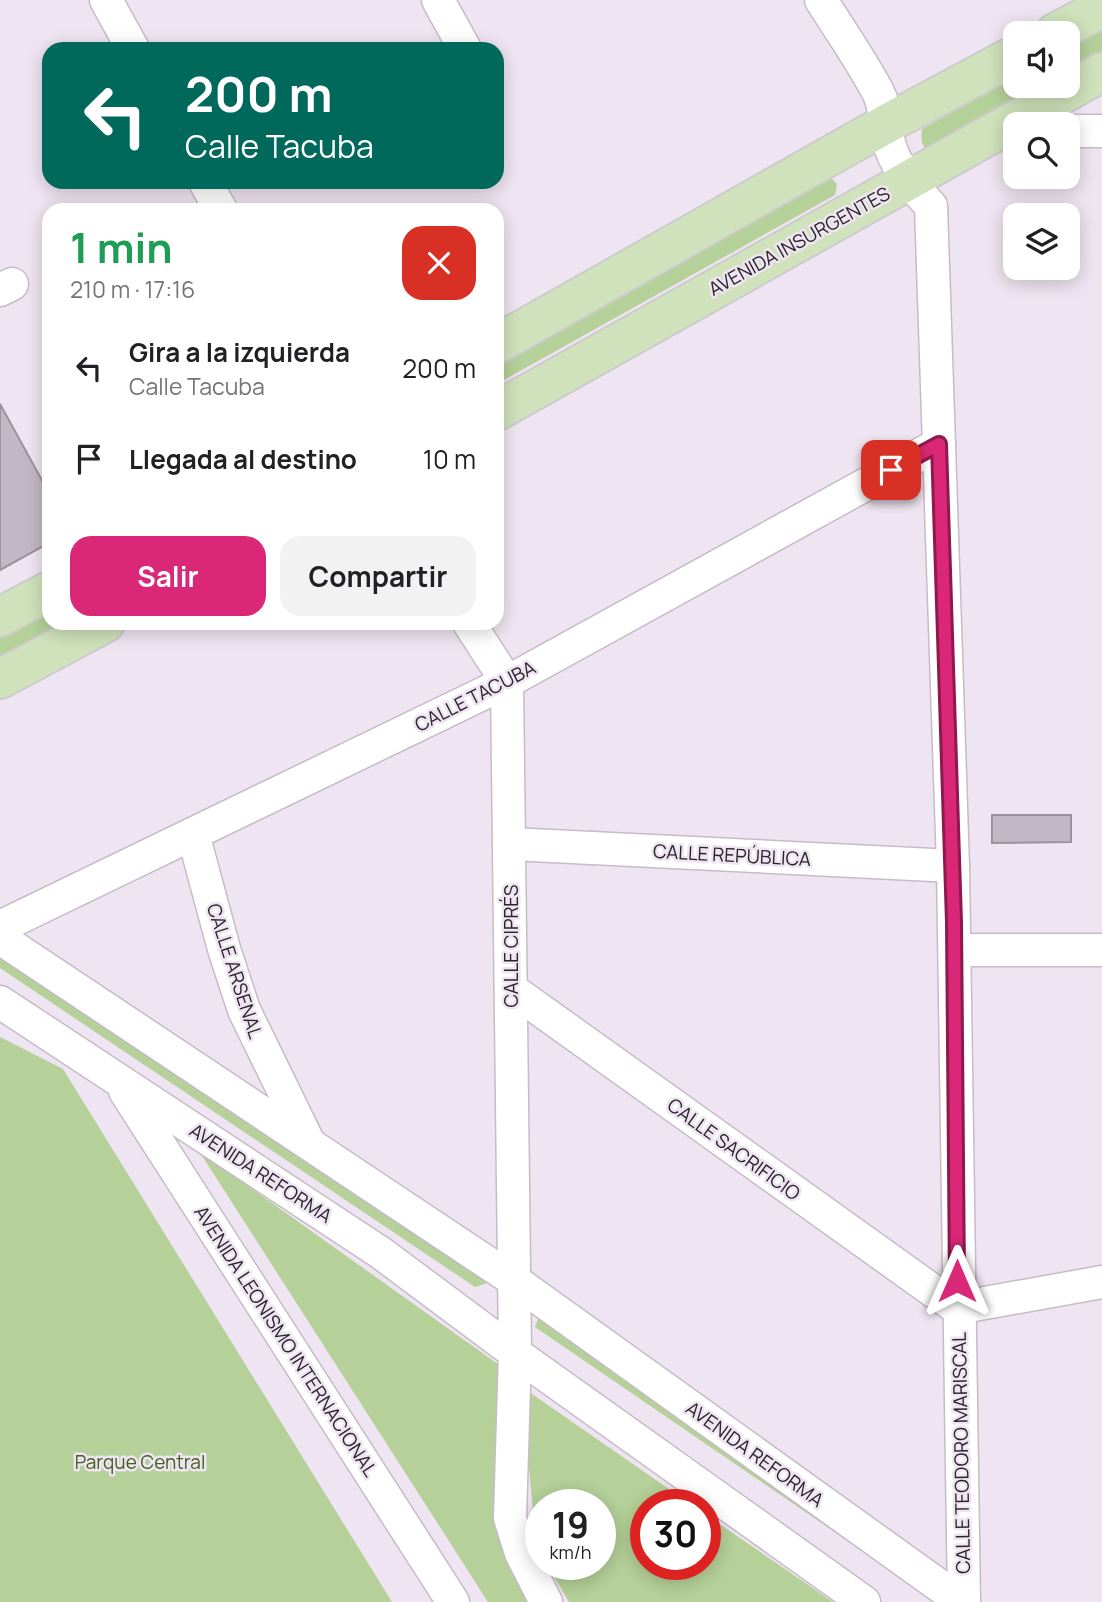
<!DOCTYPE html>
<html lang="es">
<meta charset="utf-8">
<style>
:root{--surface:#fff;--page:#f2f2f2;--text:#202124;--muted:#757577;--accent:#db2777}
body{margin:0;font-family:Manrope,sans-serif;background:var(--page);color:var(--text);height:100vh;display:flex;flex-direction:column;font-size:26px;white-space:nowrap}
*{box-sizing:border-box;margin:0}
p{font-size:23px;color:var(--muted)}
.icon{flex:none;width:38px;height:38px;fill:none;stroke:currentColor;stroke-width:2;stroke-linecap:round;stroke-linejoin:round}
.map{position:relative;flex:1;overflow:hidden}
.panel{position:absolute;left:42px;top:203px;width:462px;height:427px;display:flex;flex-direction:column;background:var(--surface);border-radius:21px;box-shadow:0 4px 18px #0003}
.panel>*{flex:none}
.hud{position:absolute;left:42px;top:42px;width:462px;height:147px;border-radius:21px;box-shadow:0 4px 18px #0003;background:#00695c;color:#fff;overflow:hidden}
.controls{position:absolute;left:1003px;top:21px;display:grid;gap:14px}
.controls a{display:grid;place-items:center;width:77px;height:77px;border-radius:14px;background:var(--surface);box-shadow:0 4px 18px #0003;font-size:35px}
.speed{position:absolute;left:525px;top:1489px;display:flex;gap:14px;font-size:35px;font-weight:700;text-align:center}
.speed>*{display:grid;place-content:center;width:91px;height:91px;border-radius:50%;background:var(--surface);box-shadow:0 4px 18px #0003;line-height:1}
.speed small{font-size:18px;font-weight:400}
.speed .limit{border:10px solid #d22;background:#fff;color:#111}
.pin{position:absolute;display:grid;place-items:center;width:60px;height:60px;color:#fff;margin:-30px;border-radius:14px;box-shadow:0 4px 10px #0006}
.me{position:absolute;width:77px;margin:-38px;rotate:0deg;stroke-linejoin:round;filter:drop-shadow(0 0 5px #0008)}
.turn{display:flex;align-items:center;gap:24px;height:147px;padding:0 28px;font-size:32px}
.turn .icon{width:91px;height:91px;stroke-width:2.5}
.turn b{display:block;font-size:49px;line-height:60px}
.round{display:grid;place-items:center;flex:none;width:74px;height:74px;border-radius:21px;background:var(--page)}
.summary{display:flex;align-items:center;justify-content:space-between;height:119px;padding:0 28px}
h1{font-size:42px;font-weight:700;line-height:52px;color:#1e9e55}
.primary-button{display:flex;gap:14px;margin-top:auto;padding:14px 28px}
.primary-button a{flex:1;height:80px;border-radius:21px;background:var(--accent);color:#fff;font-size:28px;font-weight:700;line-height:80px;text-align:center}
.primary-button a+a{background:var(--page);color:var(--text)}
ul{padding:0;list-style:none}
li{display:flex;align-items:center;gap:21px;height:91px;padding:0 28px}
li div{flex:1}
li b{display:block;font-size:26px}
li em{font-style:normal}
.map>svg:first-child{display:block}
.green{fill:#b5d098}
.building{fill:#c2b7c4;stroke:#9c919d;stroke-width:2}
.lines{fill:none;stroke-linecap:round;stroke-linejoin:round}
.minor-casing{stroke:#c7bbc8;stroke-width:35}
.major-casing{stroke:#cccbcc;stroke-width:42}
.minor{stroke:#fff;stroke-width:32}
.major{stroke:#cfe2bb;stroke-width:38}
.route-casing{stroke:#8e194d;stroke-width:18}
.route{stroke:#db2777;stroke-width:12}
.labels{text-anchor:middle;stroke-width:5;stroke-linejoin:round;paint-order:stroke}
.street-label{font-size:19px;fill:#29252a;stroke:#efe4f1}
.park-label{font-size:19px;fill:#44601b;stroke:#efe4f1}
</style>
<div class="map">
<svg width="1102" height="1602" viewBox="0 0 1102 1602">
<rect width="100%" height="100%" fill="#efe4f1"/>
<g class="green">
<path d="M1102 30V59L1068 79V49Z"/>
<path d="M1015 78V86H1055L932 155C922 147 920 142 922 129Z"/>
<path d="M818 176 832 179 837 184 835 195 497 384V354Z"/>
<path d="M49 600V623H68L0 660V627Z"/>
<path d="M0 943 487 1270V1283L475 1287 0 968Z"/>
<path d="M0 1037 63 1069 392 1602H0Z"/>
<path d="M199 1151 502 1367 537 1602H488Z"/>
<path d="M541 1310 931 1598 535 1327Z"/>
<path d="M522 1387 692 1505H646V1564H705V1514L833 1602H569L547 1565 600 1564V1505H541V1554L536 1546Z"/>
</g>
<g class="building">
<path d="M0 404 49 493V543L0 570Z"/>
<path d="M992 815H1071V842L992 843Z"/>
</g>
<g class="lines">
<g class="minor-casing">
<g id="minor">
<path d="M106 0 133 49"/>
<path d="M438 0 465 49"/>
<path d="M821 0C840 30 861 60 878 92 886 107 884 123 888 139 894 166 913 187 931 206L953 866 964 1602"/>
<path d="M1068 131H1102"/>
<path d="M205 182 221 210"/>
<path d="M0 290 12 284"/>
<path d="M469 623 507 682 515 1353 510 1518 521 1553 546 1602"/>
<path d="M193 834 224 949 244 1010 307 1139"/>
<path d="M511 844 953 866"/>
<path d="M0 927 507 682 939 444"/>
<path d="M0 938 515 1281 962 1602"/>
<path d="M955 950H1102"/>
<path d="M511 989 957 1308 1102 1282"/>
<path d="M0 1002 381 1253 515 1353 864 1602"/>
<path d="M125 1091 453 1602"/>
</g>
</g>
<g class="major-casing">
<g id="major">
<path d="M1055 33 1102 8"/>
<path d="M497 344 888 123 1015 55"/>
<path d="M497 411 1102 72"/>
<path d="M0 617 49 591"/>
<path d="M0 679 105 623"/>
</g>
</g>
<use href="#minor" class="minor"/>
<use href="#major" class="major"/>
</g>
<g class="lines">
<g class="route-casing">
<path id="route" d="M891 470 939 444 954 922 957 1281"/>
</g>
<use href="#route" class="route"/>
</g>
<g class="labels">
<g class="street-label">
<text transform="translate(799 241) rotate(-29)" y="7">AVENIDA INSURGENTES</text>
<text transform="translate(475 696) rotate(-27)" y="7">CALLE TACUBA</text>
<text transform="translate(732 855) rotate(3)" y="7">CALLE REPÚBLICA</text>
<text transform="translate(511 946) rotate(-90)" y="7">CALLE CIPRÉS</text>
<text transform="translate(235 971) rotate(72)" y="7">CALLE ARSENAL</text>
<text transform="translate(734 1149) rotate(36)" y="7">CALLE SACRIFICIO</text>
<text transform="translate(261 1173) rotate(33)" y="7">AVENIDA REFORMA</text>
<text transform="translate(286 1341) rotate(57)" y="7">AVENIDA LEONISMO INTERNACIONAL</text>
<text transform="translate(961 1453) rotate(-91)" y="7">CALLE TEODORO MARISCAL</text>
<text transform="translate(755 1454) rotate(36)" y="7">AVENIDA REFORMA</text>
</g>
<g class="park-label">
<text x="140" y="1469">Parque Central</text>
</g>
</g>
</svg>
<div class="controls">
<a><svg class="icon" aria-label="sound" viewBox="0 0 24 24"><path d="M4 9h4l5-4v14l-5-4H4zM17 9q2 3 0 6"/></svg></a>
<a><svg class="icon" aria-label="search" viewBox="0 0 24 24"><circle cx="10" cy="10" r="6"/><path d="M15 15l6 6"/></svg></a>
<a><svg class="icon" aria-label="layers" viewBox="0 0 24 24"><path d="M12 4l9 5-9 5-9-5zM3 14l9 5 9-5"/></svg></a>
</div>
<div class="speed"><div>19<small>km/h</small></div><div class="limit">30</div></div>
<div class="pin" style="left:891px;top:470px;background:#d93025"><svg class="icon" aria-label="arrive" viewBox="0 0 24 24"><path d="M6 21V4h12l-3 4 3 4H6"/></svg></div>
<svg class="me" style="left:957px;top:1281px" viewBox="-20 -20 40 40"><path d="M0-17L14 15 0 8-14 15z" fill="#db2777" stroke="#fff" stroke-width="4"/></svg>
<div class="hud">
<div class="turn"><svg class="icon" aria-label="left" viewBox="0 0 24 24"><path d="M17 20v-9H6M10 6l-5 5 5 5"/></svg><div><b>200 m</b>Calle Tacuba</div></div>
</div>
<section class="panel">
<div class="summary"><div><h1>1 min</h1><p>210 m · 17:16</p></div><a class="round" style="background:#d93025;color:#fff"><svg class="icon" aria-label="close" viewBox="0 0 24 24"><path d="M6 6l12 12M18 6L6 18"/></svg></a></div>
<ul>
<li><svg class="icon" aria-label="left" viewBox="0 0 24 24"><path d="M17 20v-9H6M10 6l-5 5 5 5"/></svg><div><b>Gira a la izquierda</b><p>Calle Tacuba</p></div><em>200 m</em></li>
<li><svg class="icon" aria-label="arrive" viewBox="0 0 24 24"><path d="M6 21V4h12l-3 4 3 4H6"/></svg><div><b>Llegada al destino</b></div><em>10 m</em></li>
</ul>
<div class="primary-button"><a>Salir</a><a>Compartir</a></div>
</section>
</div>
